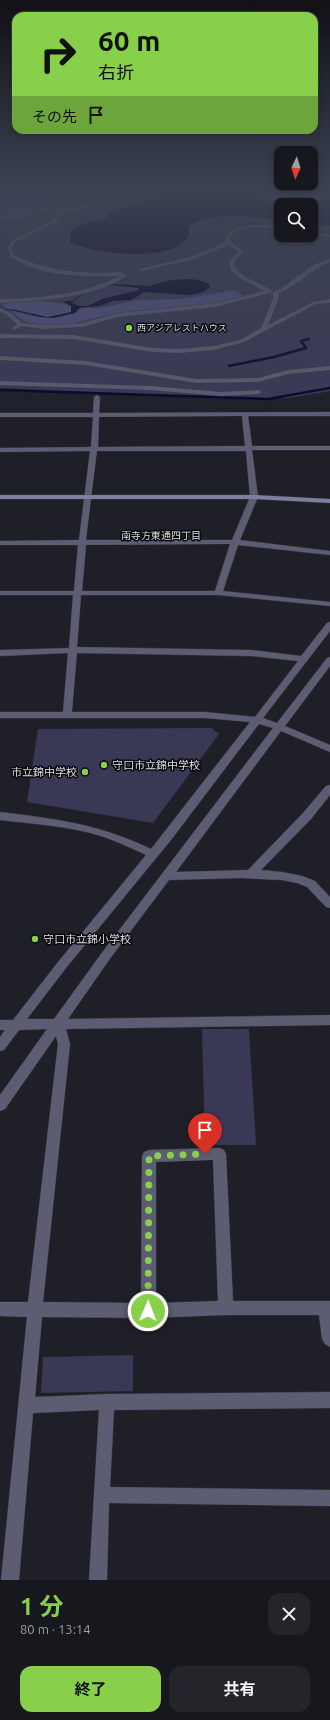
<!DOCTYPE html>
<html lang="ja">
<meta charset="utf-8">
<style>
:root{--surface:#17171e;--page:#24242b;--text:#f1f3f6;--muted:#9e9fa4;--line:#36363c;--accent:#88cf4a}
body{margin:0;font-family:Ubuntu,"Noto Sans JP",sans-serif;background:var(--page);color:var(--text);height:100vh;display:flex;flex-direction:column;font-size:15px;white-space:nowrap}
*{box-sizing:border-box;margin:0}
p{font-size:13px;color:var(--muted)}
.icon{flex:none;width:22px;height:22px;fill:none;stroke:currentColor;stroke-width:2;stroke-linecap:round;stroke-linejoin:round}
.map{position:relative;height:1580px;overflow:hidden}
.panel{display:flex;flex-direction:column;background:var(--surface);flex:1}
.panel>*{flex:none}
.top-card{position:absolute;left:12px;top:12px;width:306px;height:122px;border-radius:12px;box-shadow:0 2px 6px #0003,0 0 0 1px var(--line);background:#88cf4a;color:#111;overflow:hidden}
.needle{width:26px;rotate:184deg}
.tools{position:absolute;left:274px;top:146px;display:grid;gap:8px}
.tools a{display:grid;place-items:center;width:44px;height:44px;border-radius:8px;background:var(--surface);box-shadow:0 2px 6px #0003,0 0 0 1px var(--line);font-size:20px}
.pin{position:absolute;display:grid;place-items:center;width:34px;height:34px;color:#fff;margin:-41px -17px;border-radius:50% 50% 50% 0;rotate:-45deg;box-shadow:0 0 4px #0007}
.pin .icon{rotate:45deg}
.me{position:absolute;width:44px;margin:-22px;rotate:1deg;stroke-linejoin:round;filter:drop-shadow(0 0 3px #0008)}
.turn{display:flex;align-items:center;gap:14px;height:84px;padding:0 20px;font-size:18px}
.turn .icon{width:52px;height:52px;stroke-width:2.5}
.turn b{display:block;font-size:28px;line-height:34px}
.then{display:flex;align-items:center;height:38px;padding:0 20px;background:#0003;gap:8px;font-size:15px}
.round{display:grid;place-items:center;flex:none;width:42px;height:42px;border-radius:12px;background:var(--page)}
.headline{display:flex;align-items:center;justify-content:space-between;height:68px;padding:0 20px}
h1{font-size:24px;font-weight:700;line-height:30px;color:var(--accent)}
.action{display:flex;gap:8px;margin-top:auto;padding:8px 20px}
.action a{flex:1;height:46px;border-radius:12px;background:var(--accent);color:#111;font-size:16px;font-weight:700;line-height:46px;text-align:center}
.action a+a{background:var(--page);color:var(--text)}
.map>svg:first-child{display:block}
.green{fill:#393955;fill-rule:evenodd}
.forest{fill:#535382}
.water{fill:#0a042a;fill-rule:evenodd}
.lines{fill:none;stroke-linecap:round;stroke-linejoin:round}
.stream-far1{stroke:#0a042a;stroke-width:2}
.stream{stroke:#0a042a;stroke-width:2.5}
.street-casing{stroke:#393942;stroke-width:1}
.secondary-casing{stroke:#393942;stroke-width:1}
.street{fill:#5c5d72;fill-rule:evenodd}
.secondary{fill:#7d7fa0;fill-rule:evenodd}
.shaded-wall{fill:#2e2e4e}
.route{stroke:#88cf4a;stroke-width:7;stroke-dasharray:0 12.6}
.poi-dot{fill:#88cf4a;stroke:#090a0d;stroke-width:1.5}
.labels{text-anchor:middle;stroke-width:3;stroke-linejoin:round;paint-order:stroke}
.far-poi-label{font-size:9px;fill:#dcdce2;stroke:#090a0d;text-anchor:start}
.far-neighbourhood-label{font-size:10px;fill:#dcdce2;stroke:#090a0d}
.poi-label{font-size:11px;fill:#dcdce2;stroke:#090a0d;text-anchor:start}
</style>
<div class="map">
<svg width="330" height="1580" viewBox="0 0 330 1580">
<rect width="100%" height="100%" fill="#1f1f28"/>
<g class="green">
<path d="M0 191H330V391L288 398H218L0 388ZM281 205H311V235H281Z"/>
<path d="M211 728 219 734 153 823 27 802 38 729Z"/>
<path d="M202 1029H249L256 1145H205Z"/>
<path d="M133 1355V1391L41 1393 43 1357Z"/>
</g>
<g class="forest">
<path d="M26 196 36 198 53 204 52 208 0 220V211L12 210V202L3 201Z"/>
<path d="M235 290 243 296C203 314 157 306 114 314 87 318 61 331 33 324 20 322 14 311 2 305L8 303 43 301 93 308 105 307 138 300 180 299Z"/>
</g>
<g class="water">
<path d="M204 192 220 193 274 201 330 200V225L311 224V205H281V220C257 217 209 210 189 226 188 230 189 235 187 238 171 263 93 254 70 242 71 239 69 236 71 233 76 222 97 222 107 217L108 214 106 212 181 193Z"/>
<path d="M189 279 199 280 209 284 210 287 203 292 190 295 145 292 131 300 113 301 99 306 80 308 75 313 54 318 40 317 10 310 0 311V310L11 309 48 317 71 312V306L62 301H73L83 293 112 284 148 286 171 280ZM113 285 138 288 139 290 102 299 88 306H79L72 303 84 293Z"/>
</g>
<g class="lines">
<g class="stream-far1">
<path d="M60 191 85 201"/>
<path d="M92 191 107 196"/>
</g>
<g class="stream">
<path d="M229 366 274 357 306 348 301 341 309 339"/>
<path d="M0 390 268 399 330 388"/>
</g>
<g class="street-casing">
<g id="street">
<path d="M72 191C83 191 92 199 102 200 112 202 136 191 149 191L72 211 60 216 57 222 16 242 12 247 14 255C48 272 84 274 121 272L127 275C99 298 36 301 0 303V299C41 298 83 295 119 276 87 277 36 277 10 256L8 247 12 240 53 220 56 214 63 211H48L0 222V220L48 209H70L98 202Z"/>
<path d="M260 225 281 227V229C265 227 240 223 229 238L231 242 243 251 234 262C238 279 261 282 274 292L282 288 313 265 330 259V262C310 270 297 286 279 293V298L268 325 313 302 330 299V303L316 304 244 342 214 350 179 353 153 352 73 339 0 338V334L73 335 153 348 179 349 214 346 240 340 261 328 273 298V292L216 307 118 317 82 327 44 329 21 326 15 330 12 328 17 324 7 315 0 312V308L11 313 22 323 44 325 82 323 118 313 216 303 264 291 240 278 231 271 229 262 238 251 229 245 194 259 142 271 139 269 191 257 226 242 225 238C233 226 246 225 260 225Z"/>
<path d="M311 233 330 235V237L309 235H311Z"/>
<path d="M0 356 86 361 196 379 258 378 288 370 330 366V370L288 374 258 382 196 383 86 365 0 360Z"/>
<path d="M0 381 150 386 221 392 259 390 262 392 259 394 221 396 150 390 0 385Z"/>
<path d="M97 395 100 397 99 413 330 412V416H248L252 446H330V450H252L258 497 240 540 330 551V555L238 545 223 591 330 602V606L218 595H81L77 647 251 650 301 656 327 623 330 622V631L263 718 277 723 327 658 330 657V666L285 726 330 745V752L281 731 176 872 248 870 303 813 326 786 330 785V795L311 819 261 870 282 872 302 876 315 881 330 897V908L326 907 307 887 297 883 282 880 241 878 169 880 109 960 68 1019 330 1015V1025L66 1029 70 1044 43 1302 141 1303 142 1156 144 1152 149 1150 219 1148 224 1150 226 1154 233 1301H330V1347L325 1344 322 1339 319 1315H226L148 1318 42 1317 35 1397 107 1394 330 1392V1408L114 1410 110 1487 330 1490V1506L109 1503 107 1580H89L99 1410 33 1413 19 1580H1L27 1317 0 1316V1302H28L58 1044 56 1036 5 1109 0 1111V1095L47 1029 19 1030 4 1050 0 1051V1037L5 1030H0V1020H13L58 962 146 855C131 848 116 841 101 836 68 826 34 824 0 820V812C57 819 99 824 151 849L250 722 205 718H0V712H63L68 653 0 656V650L69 648 73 595H0V591H74L78 545H0V541L79 540 90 451 0 452V448L91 447 93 417H0V413H93L94 397ZM242 416 245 446 98 447 99 417ZM97 451H246L250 497 232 540H86ZM230 544 215 591H82L86 545ZM77 653 251 656 298 661 255 717 205 712H72ZM259 724 273 728 101 954 54 1019H27L66 968 171 840ZM213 1160 218 1301 156 1303V1162Z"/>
</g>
</g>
<g class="secondary-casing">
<path id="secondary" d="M0 495H254L330 499V503L254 499H0Z"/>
</g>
<use href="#street" class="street"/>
<use href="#secondary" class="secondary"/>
</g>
<path class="shaded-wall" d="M0 191H19V192L0 196Z"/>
<linearGradient id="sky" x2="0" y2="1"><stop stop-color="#111116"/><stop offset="0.46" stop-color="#3c4253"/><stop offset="1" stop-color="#3c4253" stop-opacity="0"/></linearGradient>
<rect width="330" height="412" fill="url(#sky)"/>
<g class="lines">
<path class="route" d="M148 1311 149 1156 205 1154"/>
</g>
<g class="poi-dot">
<circle cx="129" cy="328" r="4"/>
<circle cx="104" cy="765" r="4"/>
<circle cx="85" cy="772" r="4"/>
<circle cx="35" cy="939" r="4"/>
</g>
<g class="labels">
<g class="far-poi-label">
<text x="137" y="331">西アジアレストハウス</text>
</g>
<g class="far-neighbourhood-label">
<text x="161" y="539">南寺方東通四丁目</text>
</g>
<g class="poi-label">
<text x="112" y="769">守口市立錦中学校</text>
<text x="77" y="776" text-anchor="end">市立錦中学校</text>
<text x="43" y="943">守口市立錦小学校</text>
</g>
</g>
</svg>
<div class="tools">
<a><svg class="needle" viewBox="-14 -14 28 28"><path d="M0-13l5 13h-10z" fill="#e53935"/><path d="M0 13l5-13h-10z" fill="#9e9fa4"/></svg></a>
<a><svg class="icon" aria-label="search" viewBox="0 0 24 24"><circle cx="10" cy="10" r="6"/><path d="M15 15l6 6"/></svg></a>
</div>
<div class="pin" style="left:205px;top:1154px;background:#d93025"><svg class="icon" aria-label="arrive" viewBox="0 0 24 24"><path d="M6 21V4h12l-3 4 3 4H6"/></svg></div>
<svg class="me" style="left:148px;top:1311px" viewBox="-20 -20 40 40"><circle r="17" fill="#88cf4a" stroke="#fff" stroke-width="3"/><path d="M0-11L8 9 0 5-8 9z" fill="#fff"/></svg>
<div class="top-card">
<div class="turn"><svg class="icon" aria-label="right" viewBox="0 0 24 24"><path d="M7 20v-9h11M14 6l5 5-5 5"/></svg><div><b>60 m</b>右折</div></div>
<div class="then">その先<svg class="icon" aria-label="arrive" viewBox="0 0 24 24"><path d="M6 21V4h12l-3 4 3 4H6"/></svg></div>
</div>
</div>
<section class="panel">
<div class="headline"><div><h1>1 分</h1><p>80 m · 13:14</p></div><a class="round"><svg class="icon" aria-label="close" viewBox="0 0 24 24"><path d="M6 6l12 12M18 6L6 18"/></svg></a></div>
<div class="action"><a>終了</a><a>共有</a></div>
</section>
